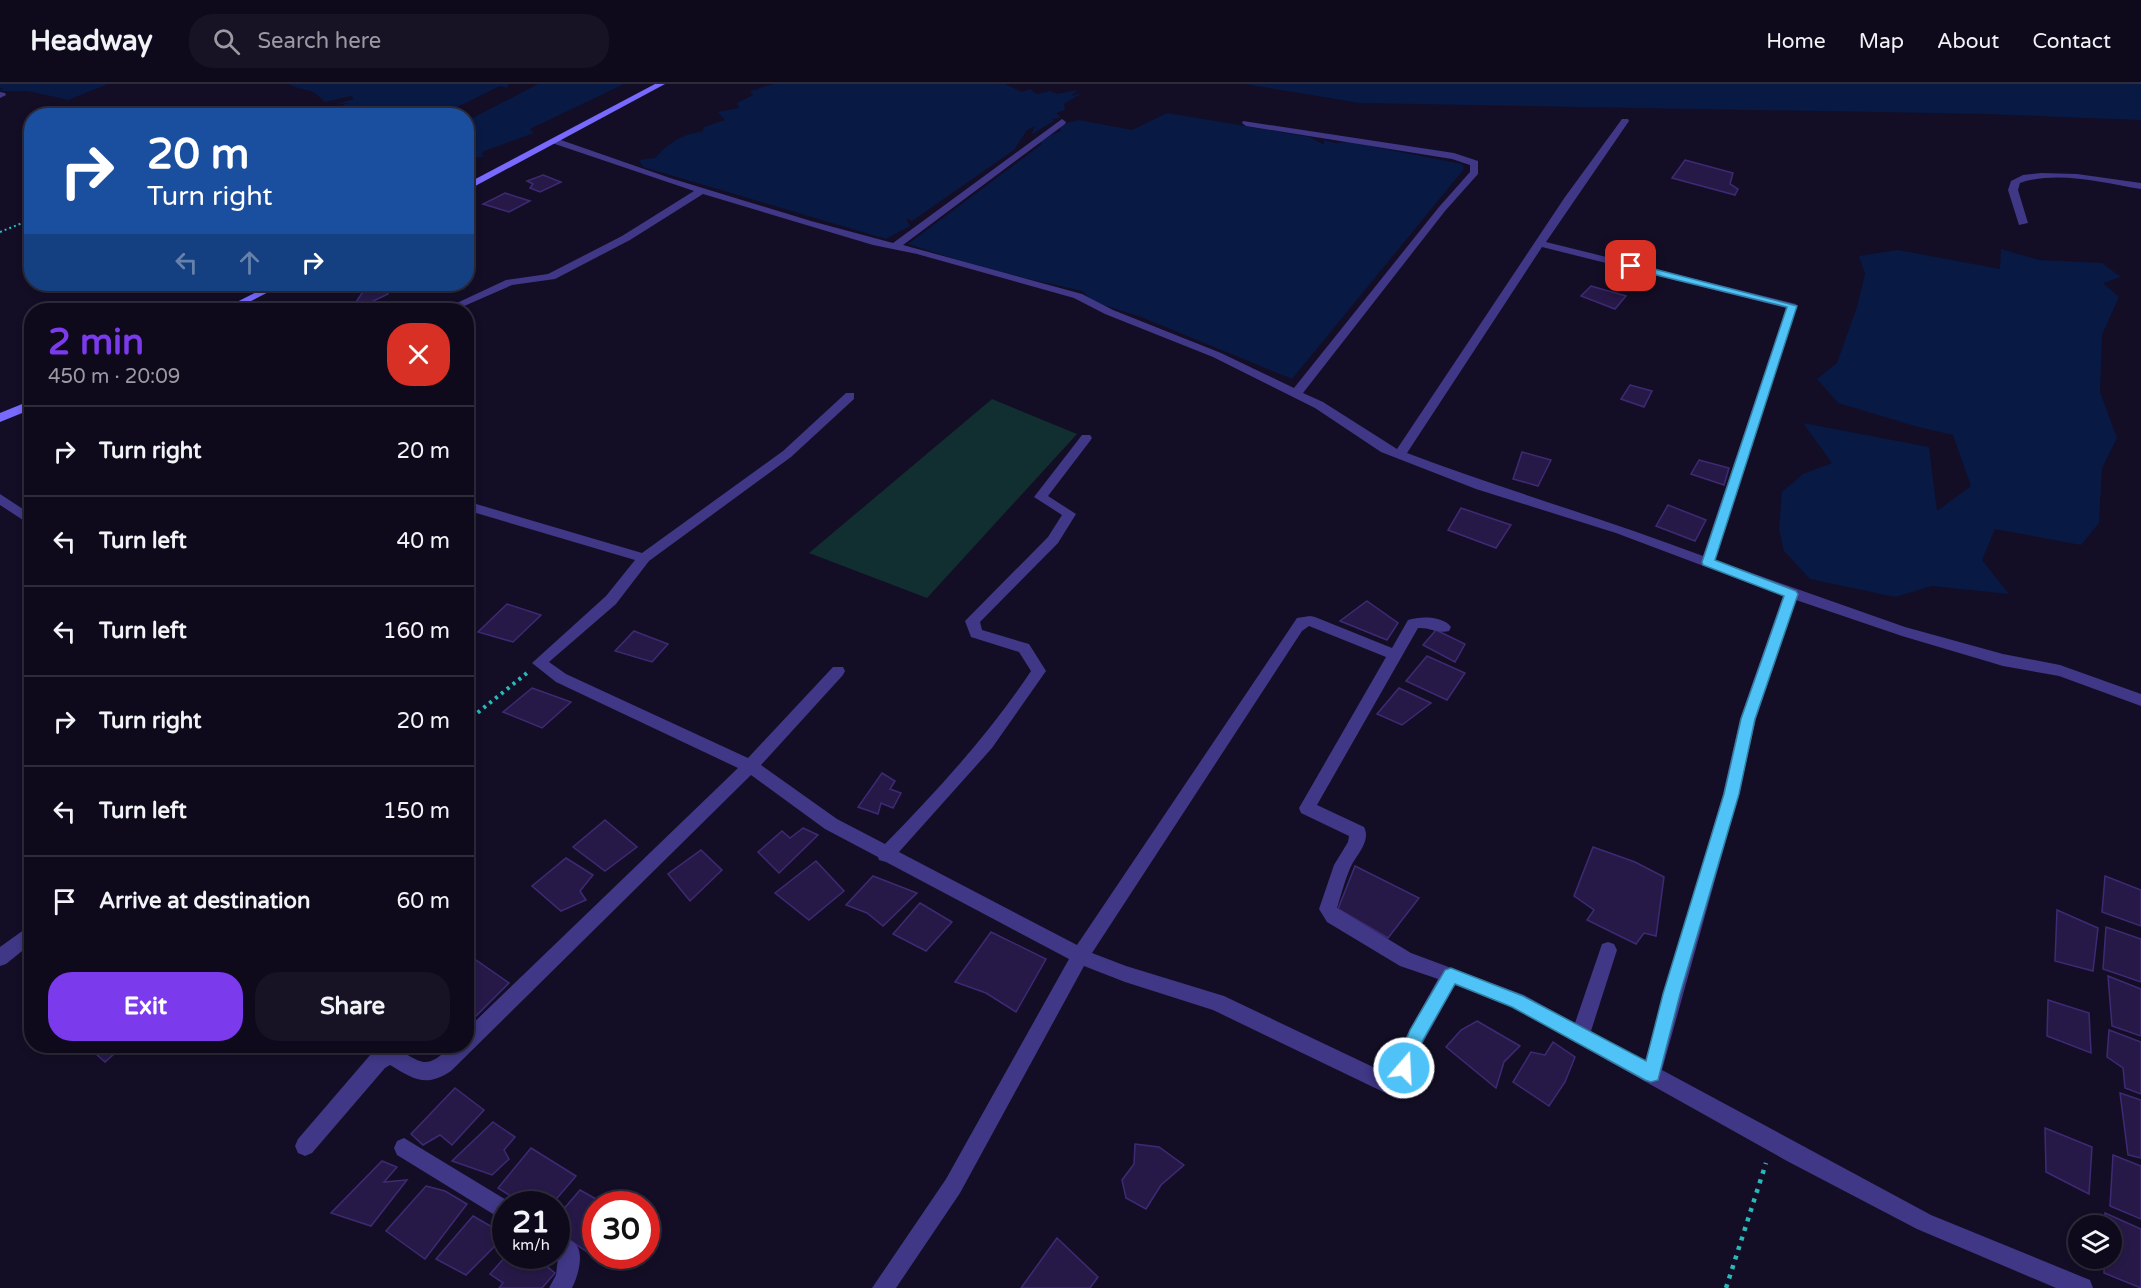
<!DOCTYPE html>
<meta charset="utf-8">
<style>
:root{--surface:#0e0a1c;--page:#171325;--text:#f1f3f6;--muted:#9b9aa3;--line:#2e2b3b;--accent:#7c3aed}
body{margin:0;font-family:"Varela Round",sans-serif;background:var(--page);color:var(--text);height:100vh;display:flex;flex-direction:column;font-size:22px;white-space:nowrap}
*{box-sizing:border-box;margin:0}
p{font-size:20px;color:var(--muted)}
.icon{flex:none;width:33px;height:33px;fill:none;stroke:currentColor;stroke-width:2;stroke-linecap:round;stroke-linejoin:round}
.map{position:relative;flex:1;overflow:hidden}
.side{position:absolute;left:24px;top:219px;width:450px;height:750px;display:flex;flex-direction:column;background:var(--surface);border-radius:24px;box-shadow:0 3px 9px #0003,0 0 0 2px var(--line)}
.side>*{flex:none}
.guide{position:absolute;left:24px;top:24px;width:450px;height:183px;border-radius:24px;box-shadow:0 3px 9px #0003,0 0 0 2px var(--line);background:#1a4fa0;color:#fff;overflow:hidden}
.tools{position:absolute;left:2068px;top:1131px;display:grid;gap:12px}
.tools a{display:grid;place-items:center;width:54px;height:54px;border-radius:50%;background:var(--surface);box-shadow:0 3px 9px #0003,0 0 0 2px var(--line);font-size:30px}
.speed{position:absolute;left:492px;top:1107px;display:flex;gap:12px;font-size:30px;font-weight:700;text-align:center}
.speed>*{display:grid;place-content:center;width:78px;height:78px;border-radius:50%;background:var(--surface);box-shadow:0 3px 9px #0003,0 0 0 2px var(--line);line-height:1}
.speed small{font-size:15px;font-weight:400}
.speed .limit{border:9px solid #d22;background:#fff;color:#111}
.pin{position:absolute;display:grid;place-items:center;width:51px;height:51px;color:#fff;margin:-26px;border-radius:12px;box-shadow:0 3px 9px #0006}
.me{position:absolute;width:66px;margin:-33px;rotate:19deg;stroke-linejoin:round;filter:drop-shadow(0 0 4px #0008)}
.turn{display:flex;align-items:center;gap:21px;height:126px;padding:0 24px;font-size:27px}
.turn .icon{width:78px;height:78px;stroke-width:2.5}
.turn b{display:block;font-size:42px;line-height:51px}
.lanes{display:flex;align-items:center;height:57px;padding:0 24px;background:#0003;justify-content:center;gap:30px;direction:ltr}
.lanes .off{opacity:.35}
.round{display:grid;place-items:center;flex:none;width:63px;height:63px;border-radius:24px;background:var(--page)}
.summary{display:flex;align-items:center;justify-content:space-between;height:102px;padding:0 24px}
h1{font-size:36px;font-weight:800;line-height:45px;color:var(--accent)}
.cta{display:flex;gap:12px;margin-top:auto;padding:12px 24px}
.cta a{flex:1;height:69px;border-radius:24px;background:var(--accent);color:#fff;font-size:24px;font-weight:800;line-height:69px;text-align:center}
.cta a+a{background:var(--page);color:var(--text)}
ul{padding:0;list-style:none}
li{display:flex;align-items:center;gap:18px;height:90px;padding:0 24px;border-top:2px solid var(--line)}
li div{flex:1}
li b{display:block;font-size:22px}
li em{font-style:normal}
header{display:flex;align-items:center;gap:36px;box-sizing:border-box;height:84px;padding:0 30px;background:var(--surface);border-bottom:2px solid var(--line)}
header strong{font-size:28px}
nav{display:flex;gap:33px;margin-inline-start:auto;font-size:21px}
.search{width:420px;height:54px;background:var(--page);display:flex;align-items:center;gap:15px;box-sizing:border-box;padding:0 21px;border-radius:24px;color:var(--muted);font-size:22px}
.map>svg:first-child{display:block}
.green{fill:#112e30}
.water{fill:#081944}
.building{fill:#261947;stroke:#3e2a74;stroke-width:1.5}
.lines{fill:none;stroke-linecap:round;stroke-linejoin:round}
.path-far2{stroke:#2ab9bb;stroke-width:2;stroke-dasharray:2 3;stroke-linecap:butt}
.path-far1{stroke:#2ab9bb;stroke-width:4;stroke-dasharray:3 4.5;stroke-linecap:butt}
.path{stroke:#2ab9bb;stroke-width:4.5;stroke-dasharray:4 6;stroke-linecap:butt}
.street{fill:#403786;fill-rule:evenodd}
.secondary{fill:#7869ff;fill-rule:evenodd}
.route{fill:#4fc3f7;stroke:#337fa1;stroke-width:1.5}
</style>
<header>
<strong>Headway</strong>
<div class="search"><svg class="icon" aria-label="search" viewBox="0 0 24 24"><circle cx="10" cy="10" r="6"/><path d="M15 15l6 6"/></svg>Search here</div>
<nav><a>Home</a><a>Map</a><a>About</a><a>Contact</a></nav>
</header>
<div class="map">
<svg width="2141" height="1204" viewBox="0 0 2141 1204">
<rect width="100%" height="100%" fill="#130e25"/>
<path class="green" d="M992 315 1077 350 927 514 809 469Z"/>
<g class="water">
<path d="M0 0H108L68 16 28 7H0L3 4H0Z"/>
<path d="M289 0H509L507 4 500 2 441 31 290 32 298 28 333 29 337 23 349 19 334 21 354 15 351 12 325 18C311 2 306 9 289 0Z"/>
<path d="M538 0H624L530 45 534 49 482 68 483 73 467 74V37Z"/>
<path d="M773 0H1005L1022 8 1030 5 1037 10 1050 7 1057 10 1078 6 1071 12 1082 9 1064 20 1065 26 1056 29 1061 34 1052 35 1054 37 1031 51 1035 42 1027 46 1014 66 912 137 906 134 910 142 886 155 643 83 639 76 655 74C667 60 683 49 702 48L704 43 725 36 718 28 739 24 737 19 753 11 750 7Z"/>
<path d="M1245 0H2141V36L1986 30 1360 19Z"/>
<path d="M1167 29 1310 53 1324 61V56L1335 59 1349 58 1462 80 1464 85 1292 295 1141 233 1094 218 1082 207 986 185 908 160 1042 60 1039 56 1061 47 1059 41 1079 36 1132 46Z"/>
<path d="M2001 165 2039 176 2102 179 2121 193 2103 199 2119 213 2102 251 2100 308 2117 354 2102 384 2099 439 2081 461 1995 445 1982 476 2009 510 1932 502 1895 513 1810 495 1784 467 1779 445 1782 408 1803 390 1832 379 1803 339 1929 363 1937 427 1971 402 1953 351 1918 343 1838 319 1817 295 1837 279 1857 223 1865 190 1859 172 1898 166 2000 185Z"/>
</g>
<g class="building">
<path d="M1685 76 1733 89 1730 100 1738 105 1735 111 1672 94Z"/>
<path d="M543 91 561 98 540 108 530 104 533 100 527 97Z"/>
<path d="M505 109 530 117 509 128 483 120Z"/>
<path d="M340 200H354H352L357 203 346 208 331 203Z"/>
<path d="M378 200 389 205 388 210 363 222 356 218 362 209Z"/>
<path d="M1591 202 1626 212 1615 225 1581 212Z"/>
<path d="M1630 301 1652 307 1644 323 1621 315Z"/>
<path d="M1522 368 1551 376 1538 402 1513 395Z"/>
<path d="M1699 376 1729 384 1724 401 1691 390Z"/>
<path d="M1668 421 1706 436 1695 457 1656 442Z"/>
<path d="M1461 424 1511 441 1496 464 1448 446Z"/>
<path d="M1367 517 1398 539 1387 556 1340 537Z"/>
<path d="M507 520 541 531 513 558 478 548Z"/>
<path d="M1436 546 1465 560 1455 578 1423 561Z"/>
<path d="M634 547 668 560 652 578 615 567Z"/>
<path d="M1427 572 1465 589 1447 616 1406 597Z"/>
<path d="M532 604 571 618 542 644 503 628Z"/>
<path d="M1399 604 1431 619 1402 641 1377 630Z"/>
<path d="M882 689 895 697 890 705 901 709 893 724 881 719 878 730 858 723Z"/>
<path d="M605 736 637 763 605 787 573 763Z"/>
<path d="M803 744 818 751 779 789 758 768 782 747 790 754Z"/>
<path d="M1593 763 1635 778 1664 793 1656 852 1644 849 1636 860 1587 836 1594 826 1574 812Z"/>
<path d="M701 766 722 786 690 817 668 790Z"/>
<path d="M566 774 593 791 580 807 586 816 561 827 532 802Z"/>
<path d="M816 777 844 807 809 836 775 809Z"/>
<path d="M1355 782 1419 814 1388 854 1338 825Z"/>
<path d="M873 792 917 809 883 842 867 829 846 821Z"/>
<path d="M2105 792 2141 806V842L2102 828Z"/>
<path d="M920 819 952 838 926 867 893 850Z"/>
<path d="M2057 826 2098 844 2093 887 2055 877Z"/>
<path d="M2106 843 2141 855V898L2103 885Z"/>
<path d="M991 848 1046 875 1016 928 986 909 955 898Z"/>
<path d="M466 869 509 899 474 934 466 928Z"/>
<path d="M2108 892 2141 905V952L2112 942Z"/>
<path d="M2048 916 2089 929 2091 969 2047 952Z"/>
<path d="M1477 937 1520 962 1504 978 1496 1004 1446 963 1461 946Z"/>
<path d="M2109 946 2141 958V1010L2125 1004 2123 984 2107 973Z"/>
<path d="M1553 958 1575 973 1565 998 1549 1022 1513 998 1531 968 1545 971Z"/>
<path d="M87 962H123L105 978Z"/>
<path d="M455 1004 484 1026 452 1061 440 1051 423 1061 411 1050Z"/>
<path d="M2120 1009 2141 1016V1074L2128 1071Z"/>
<path d="M493 1038 515 1053 504 1066 509 1075 492 1091 452 1077Z"/>
<path d="M2045 1044 2092 1063 2089 1110 2046 1088Z"/>
<path d="M1135 1060 1159 1063 1184 1081 1161 1101 1146 1125 1126 1114 1122 1096 1134 1080Z"/>
<path d="M531 1064 576 1092 552 1120H523L498 1104Z"/>
<path d="M2113 1071 2141 1082V1135L2110 1122Z"/>
<path d="M382 1077 397 1083 384 1098 407 1096 371 1142 331 1129Z"/>
<path d="M426 1102 445 1107 467 1120 425 1175 386 1147Z"/>
<path d="M580 1106 605 1120H596V1167L592 1171 556 1147V1134Z"/>
<path d="M2105 1129 2141 1145V1204L2104 1189V1174H2112V1142H2105Z"/>
<path d="M473 1132 506 1151 466 1191 436 1175Z"/>
<path d="M1057 1154 1098 1193 1090 1204H1021Z"/>
<path d="M506 1172H534L555 1189 542 1204H499L503 1199 490 1190Z"/>
</g>
<g class="lines">
<path class="path-far2" d="M0 148 32 135"/>
<path class="path-far1" d="M466 638 527 589"/>
<path class="path" d="M1726 1204 1766 1079"/>
<g class="street">
<path d="M0 8 5 9 6 11 0 14Z"/>
<path d="M1062 35 1066 38 1065 40 903 161 1082 210 1113 226 1221 269 1294 304 1439 123 1470 88V81L1452 75 1246 42 1242 39 1243 37 1454 69 1478 77V90L1445 127 1303 309 1323 318 1397 365 1565 113 1622 35H1628L1629 37 1546 158 1796 220 1797 222 1715 476 1905 543 2003 570 2060 581 2141 610V622L2059 592 2003 582 1902 552 1796 516 1756 635 1739 710 1662 986 1931 1131 2090 1196 2093 1204H2056L1917 1145 1787 1077 1512 923 1455 901 1419 966 1405 1012 1398 1015 1213 926 1125 898 1084 882 960 1109 896 1204H872L946 1095 1069 875 886 778 879 776 878 773 825 745 751 691 451 987C426 1004 413 995 390 981L385 984 312 1069 305 1072 298 1069 295 1062 298 1055 371 970 390 962C420 974 422 991 451 962H466V946L738 684 556 598 532 579 606 512 635 476 466 426V417L642 469 783 367 846 309H854V315L791 373 649 477 616 520 549 578 566 590 748 674 833 583H843L845 587 843 591 761 681 837 735 885 760C938 706 989 650 1031 587L1019 568 971 553 965 537 1048 453 1062 431 1034 413 1082 351H1090L1092 354 1090 357 1048 412 1076 430 1058 459 980 538 982 546 1029 560 1046 587 992 664 899 768 1077 861 1297 534 1310 532 1315 533 1392 564 1408 536C1421 532 1443 532 1451 543L1449 547C1439 550 1429 543 1418 544L1317 721 1364 743C1372 759 1354 772 1349 787 1344 799 1341 811 1337 824L1411 869 1524 911 1575 939 1602 860 1608 858 1614 860 1617 866 1591 947 1645 977 1723 710 1740 635 1783 512 1616 449 1476 405 1381 368 1315 324 1213 273 1105 230 1074 214 917 170 873 161 703 110 630 156 555 195 512 201 455 226H442L506 196 548 190 622 152 694 107 552 59V55H558L670 94 811 137 893 159ZM1542 163 1786 224 1703 472C1605 435 1505 406 1407 369ZM1309 542 1386 573 1299 724 1301 729 1349 752 1348 758 1334 781 1319 825 1327 838 1400 882 1438 895 1403 958 1392 992 1224 912 1126 882 1092 869 1302 547Z"/>
<path d="M2041 89 2077 90 2141 99V105C2104 99 2057 86 2020 99L2018 106 2028 139 2019 141 2008 106 2011 97 2023 91Z"/>
<path d="M0 410 32 431V442L0 421Z"/>
<path d="M32 840V859L6 880 0 882V863Z"/>
<path d="M404 1054 513 1120H506V1138L397 1071 394 1064 397 1057Z"/>
<path d="M556 1150C563 1152 573 1156 577 1162 584 1172 577 1195 572 1204H549L556 1191 558 1173 555 1172Z"/>
</g>
<g class="secondary">
<path d="M655 0H665L466 107V100Z"/>
<path d="M272 200H284L234 226H221Z"/>
<path d="M32 316V325L0 338V329Z"/>
</g>
</g>
<path class="route" d="M1631 179 1797 222 1715 476 1796 507 1798 510 1755 635 1739 710 1680 910 1658 996 1651 998 1645 996 1512 923 1455 900 1423 956 1410 990 1404 993 1398 990 1395 984 1410 946 1445 886 1451 884 1523 912 1646 977 1663 910 1724 710 1741 635 1784 512 1703 481 1702 478 1787 223 1628 184 1626 182Z"/>
</svg>
<div class="tools">
<a><svg class="icon" aria-label="layers" viewBox="0 0 24 24"><path d="M12 4l9 5-9 5-9-5zM3 14l9 5 9-5"/></svg></a>
</div>
<div class="speed"><div>21<small>km/h</small></div><div class="limit">30</div></div>
<div class="pin" style="left:1631px;top:182px;background:#d93025"><svg class="icon" aria-label="arrive" viewBox="0 0 24 24"><path d="M6 21V4h12l-3 4 3 4H6"/></svg></div>
<svg class="me" style="left:1404px;top:984px" viewBox="-20 -20 40 40"><circle r="17" fill="#4fc3f7" stroke="#fff" stroke-width="3"/><path d="M0-11L8 9 0 5-8 9z" fill="#fff"/></svg>
<div class="guide">
<div class="turn"><svg class="icon" aria-label="right" viewBox="0 0 24 24"><path d="M7 20v-9h11M14 6l5 5-5 5"/></svg><div><b>20 m</b>Turn right</div></div>
<div class="lanes"><svg class="icon off" aria-label="left" viewBox="0 0 24 24"><path d="M17 20v-9H6M10 6l-5 5 5 5"/></svg><svg class="icon off" aria-label="ahead" viewBox="0 0 24 24"><path d="M12 20V5M6 11l6-6 6 6"/></svg><svg class="icon" aria-label="right" viewBox="0 0 24 24"><path d="M7 20v-9h11M14 6l5 5-5 5"/></svg></div>
</div>
<section class="side">
<div class="summary"><div><h1>2 min</h1><p>450 m · 20:09</p></div><a class="round" style="background:#d93025;color:#fff"><svg class="icon" aria-label="close" viewBox="0 0 24 24"><path d="M6 6l12 12M18 6L6 18"/></svg></a></div>
<ul>
<li><svg class="icon" aria-label="right" viewBox="0 0 24 24"><path d="M7 20v-9h11M14 6l5 5-5 5"/></svg><div><b>Turn right</b></div><em>20 m</em></li>
<li><svg class="icon" aria-label="left" viewBox="0 0 24 24"><path d="M17 20v-9H6M10 6l-5 5 5 5"/></svg><div><b>Turn left</b></div><em>40 m</em></li>
<li><svg class="icon" aria-label="left" viewBox="0 0 24 24"><path d="M17 20v-9H6M10 6l-5 5 5 5"/></svg><div><b>Turn left</b></div><em>160 m</em></li>
<li><svg class="icon" aria-label="right" viewBox="0 0 24 24"><path d="M7 20v-9h11M14 6l5 5-5 5"/></svg><div><b>Turn right</b></div><em>20 m</em></li>
<li><svg class="icon" aria-label="left" viewBox="0 0 24 24"><path d="M17 20v-9H6M10 6l-5 5 5 5"/></svg><div><b>Turn left</b></div><em>150 m</em></li>
<li><svg class="icon" aria-label="arrive" viewBox="0 0 24 24"><path d="M6 21V4h12l-3 4 3 4H6"/></svg><div><b>Arrive at destination</b></div><em>60 m</em></li>
</ul>
<div class="cta"><a>Exit</a><a>Share</a></div>
</section>
</div>
